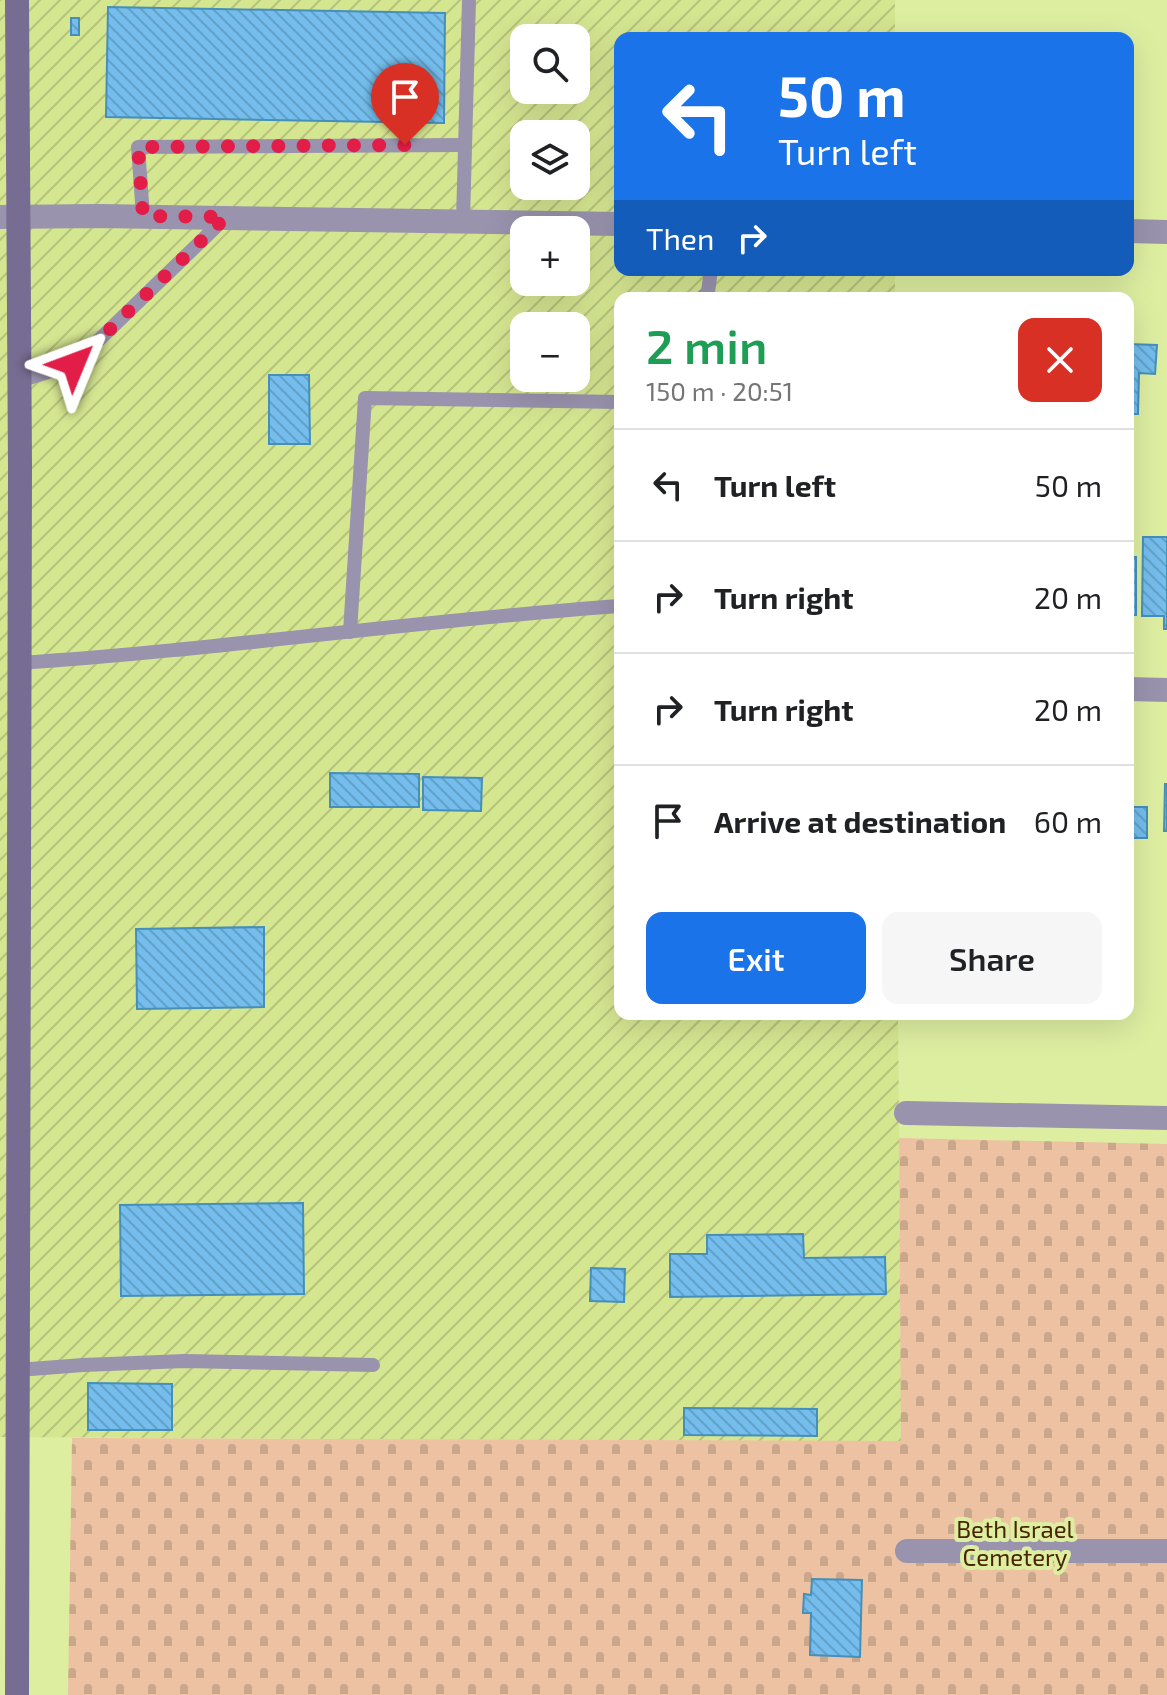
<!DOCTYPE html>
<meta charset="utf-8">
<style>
:root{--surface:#fff;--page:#f6f6f6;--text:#202124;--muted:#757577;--line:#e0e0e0;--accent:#1a73e8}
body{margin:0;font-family:"Exo 2",sans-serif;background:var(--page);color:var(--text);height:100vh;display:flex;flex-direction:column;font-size:30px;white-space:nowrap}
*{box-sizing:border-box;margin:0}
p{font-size:26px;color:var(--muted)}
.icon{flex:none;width:44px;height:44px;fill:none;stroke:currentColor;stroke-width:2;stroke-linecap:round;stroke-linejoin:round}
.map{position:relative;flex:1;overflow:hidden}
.sheet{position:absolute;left:614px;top:292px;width:520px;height:728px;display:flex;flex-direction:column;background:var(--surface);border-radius:16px;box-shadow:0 8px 32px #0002}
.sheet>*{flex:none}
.guide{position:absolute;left:614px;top:32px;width:520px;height:244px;border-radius:16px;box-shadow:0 8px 32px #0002;background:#1a73e8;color:#fff;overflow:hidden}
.tools{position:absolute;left:510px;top:24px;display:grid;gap:16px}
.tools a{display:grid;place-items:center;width:80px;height:80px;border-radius:16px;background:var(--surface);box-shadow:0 8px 32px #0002;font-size:40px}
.pin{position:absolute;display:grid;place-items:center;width:68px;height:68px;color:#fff;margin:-82px -34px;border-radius:50% 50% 50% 0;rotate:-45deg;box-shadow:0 0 8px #0007}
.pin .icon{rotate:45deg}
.me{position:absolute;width:88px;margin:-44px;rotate:46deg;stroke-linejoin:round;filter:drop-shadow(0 0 6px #0008)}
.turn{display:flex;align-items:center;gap:28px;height:168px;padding:0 32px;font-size:36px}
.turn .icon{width:104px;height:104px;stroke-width:2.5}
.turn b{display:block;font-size:56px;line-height:68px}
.then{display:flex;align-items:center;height:76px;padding:0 32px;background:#0003;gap:16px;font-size:30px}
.round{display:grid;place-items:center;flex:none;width:84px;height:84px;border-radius:16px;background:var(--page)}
.headline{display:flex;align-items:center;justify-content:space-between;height:136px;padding:0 32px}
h1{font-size:48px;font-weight:600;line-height:60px;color:#1e9e55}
.cta{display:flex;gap:16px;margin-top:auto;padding:16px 32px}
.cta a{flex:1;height:92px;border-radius:16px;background:var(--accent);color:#fff;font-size:32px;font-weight:600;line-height:92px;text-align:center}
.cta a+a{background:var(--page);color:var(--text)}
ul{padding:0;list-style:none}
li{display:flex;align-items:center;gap:24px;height:112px;padding:0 32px;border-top:2px solid var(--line)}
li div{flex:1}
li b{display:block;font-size:30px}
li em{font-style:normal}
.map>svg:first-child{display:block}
.industrial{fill:url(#industrial-furrows);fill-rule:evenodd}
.cemetery{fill:url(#cemetery-stones)}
.building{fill:url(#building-back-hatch);stroke:#458fbb;stroke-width:2}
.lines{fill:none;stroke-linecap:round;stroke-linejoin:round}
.lane{stroke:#9a93ae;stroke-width:14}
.street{stroke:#9a93ae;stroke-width:24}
.secondary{stroke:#776c92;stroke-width:24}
.route{stroke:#e11d48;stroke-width:14;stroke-dasharray:0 25.2}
.labels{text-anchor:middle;stroke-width:8;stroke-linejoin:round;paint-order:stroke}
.park-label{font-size:24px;fill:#482402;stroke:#deeea1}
</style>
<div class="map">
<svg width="1167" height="1695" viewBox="0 0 1167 1695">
<defs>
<pattern id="industrial-furrows" width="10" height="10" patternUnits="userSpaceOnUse" patternTransform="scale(2)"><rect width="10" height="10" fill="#d5e691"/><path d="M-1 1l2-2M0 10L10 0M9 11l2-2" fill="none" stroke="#b6c47b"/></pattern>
<pattern id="cemetery-stones" width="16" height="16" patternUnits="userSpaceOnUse" patternTransform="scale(2)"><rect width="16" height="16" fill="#edc2a3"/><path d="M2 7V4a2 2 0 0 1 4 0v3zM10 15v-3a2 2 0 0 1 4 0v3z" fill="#caa68b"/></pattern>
<pattern id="building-back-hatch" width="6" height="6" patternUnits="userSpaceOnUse" patternTransform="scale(2)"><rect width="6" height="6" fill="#74bdec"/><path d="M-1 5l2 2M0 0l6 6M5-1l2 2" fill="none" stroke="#63a1c9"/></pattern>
</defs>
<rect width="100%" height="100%" fill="#deeea1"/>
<path class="industrial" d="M0 0H895V38H620V270H895V298H620V1014H898L902 1442 0 1437ZM524 38H576V90H524ZM524 134H576V186H524ZM524 230H576V282H524ZM524 326H576V378H524Z"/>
<path class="cemetery" d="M899 1138 1167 1144V1695H68L72 1438 901 1441Z"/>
<g class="building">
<path d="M108 7 445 13 444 123 106 117Z"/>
<rect x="71" y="18" width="8" height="17"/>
<path d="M1128 344 1157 345 1155 374 1139 373 1138 414H1128Z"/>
<path d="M269 375H309L310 444H269Z"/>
<path d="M1143 537H1167V629H1164V616H1142Z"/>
<rect x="1128" y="557" width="8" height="58"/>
<path d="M330 773 419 774V807H330Z"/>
<path d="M423 777 482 778 481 811 423 810Z"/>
<path d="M1165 784H1167V831H1164Z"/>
<rect x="1128" y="807" width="19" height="31"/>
<path d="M264 927V1007L137 1009 136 929Z"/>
<path d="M303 1203 304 1294 121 1296 120 1205Z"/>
<path d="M803 1234 804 1258 885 1257 886 1294 670 1297V1254H707V1235Z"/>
<path d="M591 1268 625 1269 624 1302 590 1301Z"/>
<path d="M88 1383 172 1384V1430H88Z"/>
<path d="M684 1408 817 1409V1436L684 1435Z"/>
<path d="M812 1579 862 1580 860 1657 810 1655 811 1613H803L804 1594 811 1595Z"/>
</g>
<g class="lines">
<g class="lane">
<path d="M143 216 138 147 465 145"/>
<path d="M463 221 469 0"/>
<path d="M701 298 708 292 711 270"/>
<path d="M19 381 74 364 225 218"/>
<path d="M350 632 365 398 620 402"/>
<path d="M18 663C219 650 419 620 620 606"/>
<path d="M18 1370 83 1365 185 1361 373 1365"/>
</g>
<g class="street">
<path d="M0 217 99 216 620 224"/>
<path d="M1128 231 1167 232"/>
<path d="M1128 689 1167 690"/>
<path d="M906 1113 1167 1118"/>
<path d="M907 1551H1167"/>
</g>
<path class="secondary" d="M17 1695 20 467 17 0"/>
</g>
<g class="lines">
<path class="route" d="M74 364 226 217 143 216 138 147 405 145"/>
</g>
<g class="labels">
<g class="park-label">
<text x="1015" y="1538">Beth Israel<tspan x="1015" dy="28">Cemetery</tspan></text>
</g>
</g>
</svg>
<div class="tools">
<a><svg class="icon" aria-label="search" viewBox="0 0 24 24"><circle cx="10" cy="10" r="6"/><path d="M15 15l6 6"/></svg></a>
<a><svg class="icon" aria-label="layers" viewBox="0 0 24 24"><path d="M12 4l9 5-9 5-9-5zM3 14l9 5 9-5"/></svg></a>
<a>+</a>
<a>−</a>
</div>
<div class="pin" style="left:405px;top:145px;background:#d93025"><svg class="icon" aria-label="arrive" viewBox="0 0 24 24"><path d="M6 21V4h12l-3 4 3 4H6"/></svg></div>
<svg class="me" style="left:74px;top:364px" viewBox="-20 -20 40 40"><path d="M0-17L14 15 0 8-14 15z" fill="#e11d48" stroke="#fff" stroke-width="4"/></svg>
<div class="guide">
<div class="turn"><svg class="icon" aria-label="left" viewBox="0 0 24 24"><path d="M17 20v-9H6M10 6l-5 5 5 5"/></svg><div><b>50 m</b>Turn left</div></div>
<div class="then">Then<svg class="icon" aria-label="right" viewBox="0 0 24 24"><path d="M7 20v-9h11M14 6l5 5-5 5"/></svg></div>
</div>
<section class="sheet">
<div class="headline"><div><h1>2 min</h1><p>150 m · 20:51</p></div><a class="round" style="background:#d93025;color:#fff"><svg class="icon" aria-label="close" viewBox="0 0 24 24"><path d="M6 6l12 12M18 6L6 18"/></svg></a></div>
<ul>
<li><svg class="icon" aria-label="left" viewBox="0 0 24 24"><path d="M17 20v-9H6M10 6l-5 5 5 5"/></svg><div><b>Turn left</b></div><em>50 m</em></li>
<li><svg class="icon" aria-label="right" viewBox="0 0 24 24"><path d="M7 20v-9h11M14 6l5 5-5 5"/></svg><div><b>Turn right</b></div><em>20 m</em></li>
<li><svg class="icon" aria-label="right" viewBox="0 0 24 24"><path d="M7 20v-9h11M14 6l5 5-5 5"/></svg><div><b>Turn right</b></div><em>20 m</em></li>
<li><svg class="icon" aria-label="arrive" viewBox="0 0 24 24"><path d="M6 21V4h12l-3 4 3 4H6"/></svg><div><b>Arrive at destination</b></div><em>60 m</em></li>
</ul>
<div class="cta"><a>Exit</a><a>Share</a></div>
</section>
</div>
